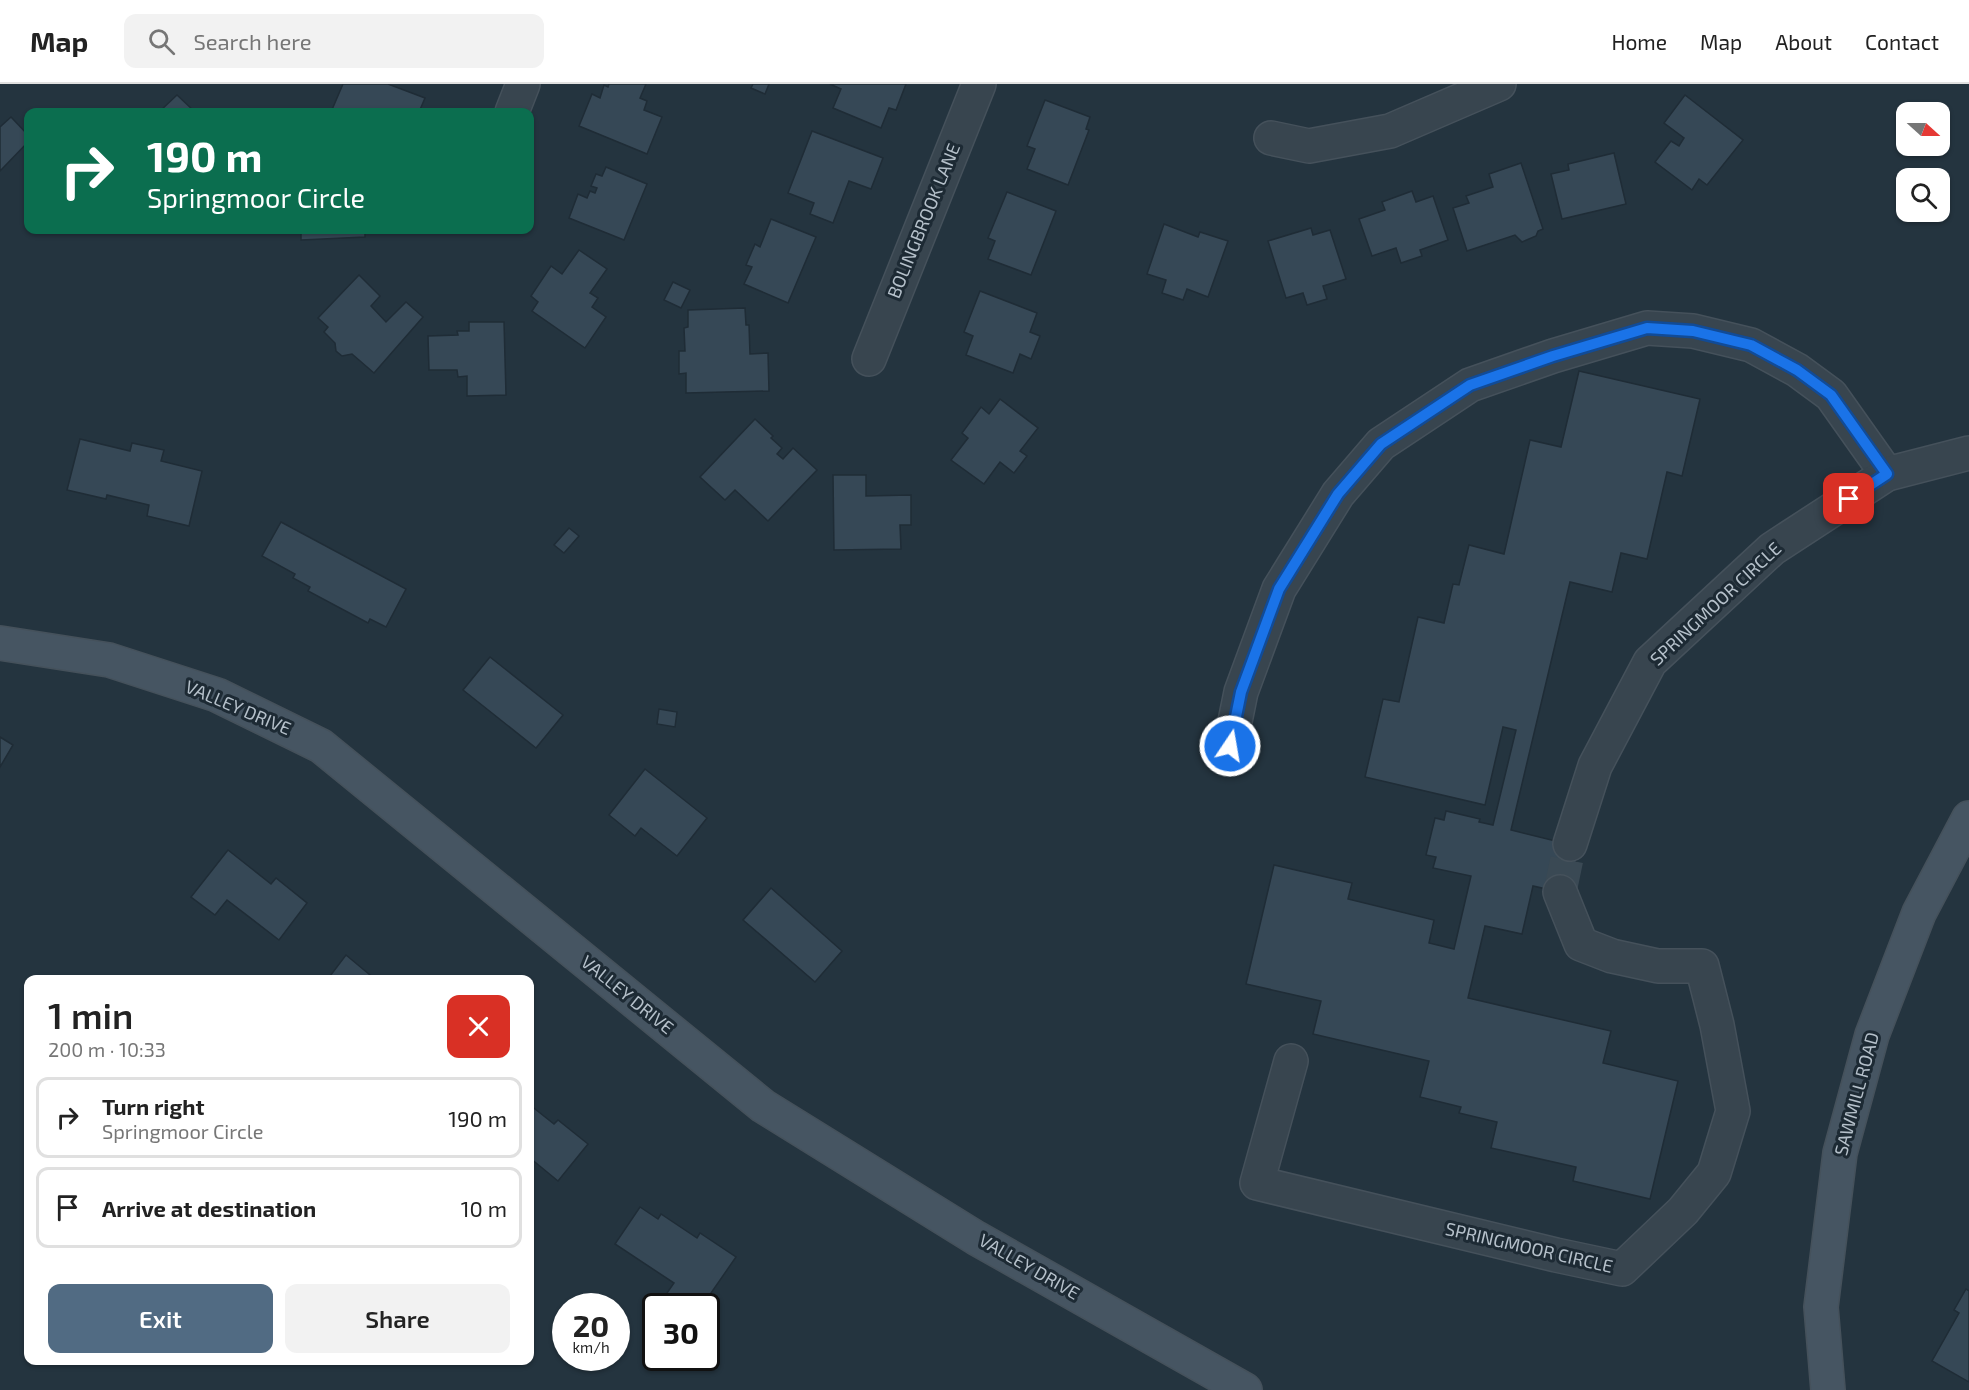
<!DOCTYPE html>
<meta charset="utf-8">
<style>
:root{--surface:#fff;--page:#f2f2f2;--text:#222;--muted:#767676;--line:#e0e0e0;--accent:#516b83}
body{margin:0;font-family:"Exo 2",sans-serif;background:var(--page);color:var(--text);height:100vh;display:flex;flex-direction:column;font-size:22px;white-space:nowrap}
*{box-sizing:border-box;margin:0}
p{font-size:20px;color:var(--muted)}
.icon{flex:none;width:33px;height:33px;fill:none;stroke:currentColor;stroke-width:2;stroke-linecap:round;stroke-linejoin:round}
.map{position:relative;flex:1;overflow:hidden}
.details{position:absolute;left:24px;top:891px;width:510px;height:390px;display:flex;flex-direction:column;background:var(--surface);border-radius:12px;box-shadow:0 2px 4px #0004}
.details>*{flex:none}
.banner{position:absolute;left:24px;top:24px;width:510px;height:126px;border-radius:12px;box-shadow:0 2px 4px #0004;background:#0b6e4f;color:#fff;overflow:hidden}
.needle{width:39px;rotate:111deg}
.tools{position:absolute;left:1896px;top:18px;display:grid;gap:12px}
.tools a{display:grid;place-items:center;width:54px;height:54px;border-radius:12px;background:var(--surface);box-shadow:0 2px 4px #0004;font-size:30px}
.speed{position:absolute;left:552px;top:1209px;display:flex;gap:12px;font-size:30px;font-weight:700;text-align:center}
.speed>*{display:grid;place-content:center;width:78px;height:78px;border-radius:50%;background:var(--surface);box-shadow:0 2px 4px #0004;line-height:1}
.speed small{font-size:15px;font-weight:400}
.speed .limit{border:3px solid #111;border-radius:9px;background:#fff;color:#111}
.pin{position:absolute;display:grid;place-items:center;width:51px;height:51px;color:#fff;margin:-26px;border-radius:12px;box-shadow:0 3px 9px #0006}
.me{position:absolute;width:66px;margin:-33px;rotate:12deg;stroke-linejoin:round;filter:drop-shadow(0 0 4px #0008)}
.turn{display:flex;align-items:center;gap:21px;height:126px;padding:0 24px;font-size:27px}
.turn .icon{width:78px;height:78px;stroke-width:2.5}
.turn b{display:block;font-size:42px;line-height:51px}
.round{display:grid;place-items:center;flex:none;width:63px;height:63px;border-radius:12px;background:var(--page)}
.overview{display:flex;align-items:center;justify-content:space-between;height:102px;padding:0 24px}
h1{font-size:36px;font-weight:600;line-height:45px}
.cta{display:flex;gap:12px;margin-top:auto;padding:12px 24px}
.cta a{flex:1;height:69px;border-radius:12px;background:var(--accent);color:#fff;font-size:24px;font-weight:600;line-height:69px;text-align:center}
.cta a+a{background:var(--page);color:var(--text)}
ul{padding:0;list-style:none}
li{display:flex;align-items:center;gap:18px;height:81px;margin:0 12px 9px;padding:0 12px;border:3px solid var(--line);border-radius:12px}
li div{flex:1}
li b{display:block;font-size:22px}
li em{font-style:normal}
header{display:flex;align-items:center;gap:36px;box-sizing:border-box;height:84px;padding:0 30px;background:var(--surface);border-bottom:2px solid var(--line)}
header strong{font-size:28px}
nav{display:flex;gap:33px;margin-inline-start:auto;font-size:21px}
.search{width:420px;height:54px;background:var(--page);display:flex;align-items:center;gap:15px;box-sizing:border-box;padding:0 21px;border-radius:12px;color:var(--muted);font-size:22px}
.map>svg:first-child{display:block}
.building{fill:#364856;stroke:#1f2c36;stroke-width:1.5}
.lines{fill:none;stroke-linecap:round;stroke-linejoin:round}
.street-tunnel{stroke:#3a4954;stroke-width:33;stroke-dasharray:33 16;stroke-linecap:butt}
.street-casing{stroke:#45515b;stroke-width:36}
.secondary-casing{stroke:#45515b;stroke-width:36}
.street{stroke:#38454f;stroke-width:33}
.secondary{stroke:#465562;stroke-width:33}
.route-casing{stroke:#114b97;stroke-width:15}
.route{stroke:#1a73e8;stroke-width:10}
.labels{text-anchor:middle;stroke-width:6;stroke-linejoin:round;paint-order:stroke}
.street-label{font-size:18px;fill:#b5c0ca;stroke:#1d2a34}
</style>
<header>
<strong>Map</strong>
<div class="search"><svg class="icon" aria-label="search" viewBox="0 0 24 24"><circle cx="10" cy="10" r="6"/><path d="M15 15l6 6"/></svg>Search here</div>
<nav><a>Home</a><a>Map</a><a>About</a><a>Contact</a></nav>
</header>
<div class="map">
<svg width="1969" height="1306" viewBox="0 0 1969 1306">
<rect width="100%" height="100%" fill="#24343f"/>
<g class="building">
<path d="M343 0H388L425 14 419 28H331Z"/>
<path d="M609 0H646L640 14 647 17 644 26 662 33 647 70 579 42 592 10 600 14 604 1 608 3Z"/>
<path d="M753 0H769L765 10 751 4Z"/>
<path d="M830 0H906L896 26 889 24 881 44 833 24 841 5Z"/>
<path d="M177 11 195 28H159Z"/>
<path d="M1685 11 1743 56 1707 101 1699 95 1692 106 1655 78 1671 57 1679 62 1684 54 1664 39Z"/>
<path d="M1045 16 1090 33 1086 45 1089 46 1068 101 1027 85 1035 65 1027 62Z"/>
<path d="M11 33 28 51V58L0 87V43Z"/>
<path d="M812 47 883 74 871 105 849 97 833 139 810 130 814 119 788 109Z"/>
<path d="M1614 69 1626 120 1562 135 1551 90 1569 86 1568 80Z"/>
<path d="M1521 79 1543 145 1538 147 1536 152 1522 158 1515 151 1467 167 1453 124 1469 119 1466 112 1493 103 1489 90Z"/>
<path d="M606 83 647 100 624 156 569 134 578 110 587 114 590 107 595 109 597 104 591 102 596 90 602 92Z"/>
<path d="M1412 107 1416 118 1433 112 1448 156 1420 166 1422 172 1401 179 1396 164 1372 172 1359 135 1385 126 1382 118Z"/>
<path d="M1007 108 1056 127 1031 191 988 175 995 157 988 154Z"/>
<path d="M771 135 816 153 788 219 744 200 752 183 746 181 755 160 760 163Z"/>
<path d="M1164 140 1198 153 1200 148 1228 157 1208 213 1187 205 1183 216 1162 209 1166 196 1147 190Z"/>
<path d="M1311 144 1313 151 1330 146 1346 195 1323 202 1327 215 1307 221 1303 209 1286 214 1268 157Z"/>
<path d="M301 146H365V153L301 156Z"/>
<path d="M579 166 607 185 590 209 598 214 592 223 606 233 585 264 532 227 538 218 531 212 551 182 562 190Z"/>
<path d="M359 191 380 212 371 222 386 238 406 218 423 233 374 289 352 270 342 272 336 267 335 259 324 248 328 243 318 234Z"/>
<path d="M673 198 690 206 681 224 664 216Z"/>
<path d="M980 207 1037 229 1030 248 1040 252 1031 275 1020 270 1013 289 966 271 973 252 964 248Z"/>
<path d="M745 224 746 241H749L750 270 768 269 769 307 686 309V289L679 290V267H685L684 244 688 243V226Z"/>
<path d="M469 238H504L506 311 467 312V292L458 293 457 286H429L428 252 458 251 457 247H469Z"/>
<path d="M1579 287 1700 315 1682 392 1667 388 1647 475 1621 469 1612 508 1570 498 1511 746 1580 763 1568 810 1533 802 1522 850 1485 842 1468 914 1611 947 1603 979 1678 997 1650 1115 1573 1097 1576 1083 1491 1064 1497 1038 1459 1029 1461 1023 1420 1013 1429 977 1313 950 1321 917 1246 900 1274 781 1352 799 1348 815 1434 836 1429 859 1454 865 1471 792 1433 784 1436 773 1426 771 1435 734 1444 736 1446 727 1480 735 1479 738 1493 741 1516 646 1503 643 1485 721 1365 693 1383 615 1399 618 1418 533 1444 539 1453 500 1459 501 1469 461 1504 470 1530 356 1561 363Z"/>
<path d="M1000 315 1038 344 1020 367 1027 372 1014 389 1000 378 984 400 951 376 968 354 962 349 981 323 989 330Z"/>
<path d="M755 335 773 352 771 354 782 364 777 370 783 375 793 364 817 386 768 437 735 406 725 416 700 393Z"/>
<path d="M80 355 130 367 132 359 164 366 161 377 202 387 189 442 147 432 149 421 107 411 106 415 67 406Z"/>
<path d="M833 391H866V412L911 411V441H900L901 465 834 466Z"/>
<path d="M281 438 406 505 386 543 370 535 368 539 308 507 310 503 293 494 295 490 262 472Z"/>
<path d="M569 444 579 452 564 469 554 461Z"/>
<path d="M490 573 563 631 536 664 463 606Z"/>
<path d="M659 625 677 628 675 643 657 640Z"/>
<path d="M0 653 13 661 0 683Z"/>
<path d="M645 685 707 734 677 772 641 744 635 752 609 731Z"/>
<path d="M228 766 271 800 276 794 307 819 279 856 227 816 215 831 191 813Z"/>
<path d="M771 804 842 867 815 898 743 836Z"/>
<path d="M346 871 376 896H327Z"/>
<path d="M530 1021 554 1040 558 1036 588 1060 558 1097 530 1074Z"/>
<path d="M640 1123 658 1135 661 1130 697 1154 700 1149 736 1173 702 1222H658L674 1199 615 1160Z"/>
<path d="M1966 1205 1969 1207V1298L1932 1277 1959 1229 1954 1226Z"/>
</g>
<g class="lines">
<path class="street-tunnel" d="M1560 808 1570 760"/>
<g class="street-casing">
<g id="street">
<path d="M512 28 523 0"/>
<path d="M1271 54 1309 62 1390 47 1499 0"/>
<path d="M869 275 979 0"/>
<path d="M1230 662 1241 608 1279 505 1338 410 1381 360 1470 301 1553 272 1647 244 1693 247 1751 261 1797 286 1831 311 1887 390"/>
<path d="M1570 760 1595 682 1650 578 1772 465 1887 390 1969 369"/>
<path d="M1291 977 1257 1099 1556 1171 1622 1185 1683 1127 1714 1089 1733 1027 1717 941 1702 882H1658L1612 872 1581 860 1560 808"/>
</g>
</g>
<g class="secondary-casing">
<g id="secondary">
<path d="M0 559 109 576 217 611 321 662 763 1022 976 1154 1245 1306"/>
<path d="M1828 1306 1821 1223 1840 1069 1872 951 1919 829 1969 734"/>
</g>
</g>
<use href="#street" class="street"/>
<use href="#secondary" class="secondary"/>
</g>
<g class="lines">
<g class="route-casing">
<path id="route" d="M1230 662 1241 608 1279 505 1338 410 1381 360 1470 301 1553 272 1647 244 1693 247 1751 261 1797 286 1831 311 1887 390 1849 415"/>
</g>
<use href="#route" class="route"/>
</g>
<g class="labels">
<g class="street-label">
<text transform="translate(924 137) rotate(-68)" y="6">BOLINGBROOK LANE</text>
<text transform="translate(1716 520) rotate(-43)" y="6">SPRINGMOOR CIRCLE</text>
<text transform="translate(238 624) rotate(23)" y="6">VALLEY DRIVE</text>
<text transform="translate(627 911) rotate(39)" y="6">VALLEY DRIVE</text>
<text transform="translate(1857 1010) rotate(-75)" y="6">SAWMILL ROAD</text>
<text transform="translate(1529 1164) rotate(13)" y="6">SPRINGMOOR CIRCLE</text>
<text transform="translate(1029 1183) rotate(30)" y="6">VALLEY DRIVE</text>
</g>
</g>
</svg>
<div class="tools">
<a><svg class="needle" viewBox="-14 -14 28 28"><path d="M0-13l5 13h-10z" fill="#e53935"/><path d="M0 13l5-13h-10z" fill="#767676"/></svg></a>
<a><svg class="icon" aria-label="search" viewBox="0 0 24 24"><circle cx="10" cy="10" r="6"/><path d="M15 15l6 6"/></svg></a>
</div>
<div class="speed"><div>20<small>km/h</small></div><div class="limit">30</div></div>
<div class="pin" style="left:1849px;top:415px;background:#d93025"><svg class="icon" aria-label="arrive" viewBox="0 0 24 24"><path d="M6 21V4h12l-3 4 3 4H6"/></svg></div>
<svg class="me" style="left:1230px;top:662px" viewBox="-20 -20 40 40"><circle r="17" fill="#1a73e8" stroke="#fff" stroke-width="3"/><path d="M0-11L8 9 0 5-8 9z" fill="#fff"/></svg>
<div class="banner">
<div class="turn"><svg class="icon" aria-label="right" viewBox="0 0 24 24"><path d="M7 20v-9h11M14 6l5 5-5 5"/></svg><div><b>190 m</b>Springmoor Circle</div></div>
</div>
<section class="details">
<div class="overview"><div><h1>1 min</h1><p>200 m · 10:33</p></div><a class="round" style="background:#d93025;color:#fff"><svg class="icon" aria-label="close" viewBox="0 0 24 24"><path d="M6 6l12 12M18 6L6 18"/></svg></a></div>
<ul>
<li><svg class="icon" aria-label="right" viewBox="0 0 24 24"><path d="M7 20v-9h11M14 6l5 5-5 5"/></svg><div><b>Turn right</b><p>Springmoor Circle</p></div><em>190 m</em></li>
<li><svg class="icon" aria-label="arrive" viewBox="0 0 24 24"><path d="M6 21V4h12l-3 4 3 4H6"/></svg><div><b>Arrive at destination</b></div><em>10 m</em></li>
</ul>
<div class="cta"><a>Exit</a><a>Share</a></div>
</section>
</div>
